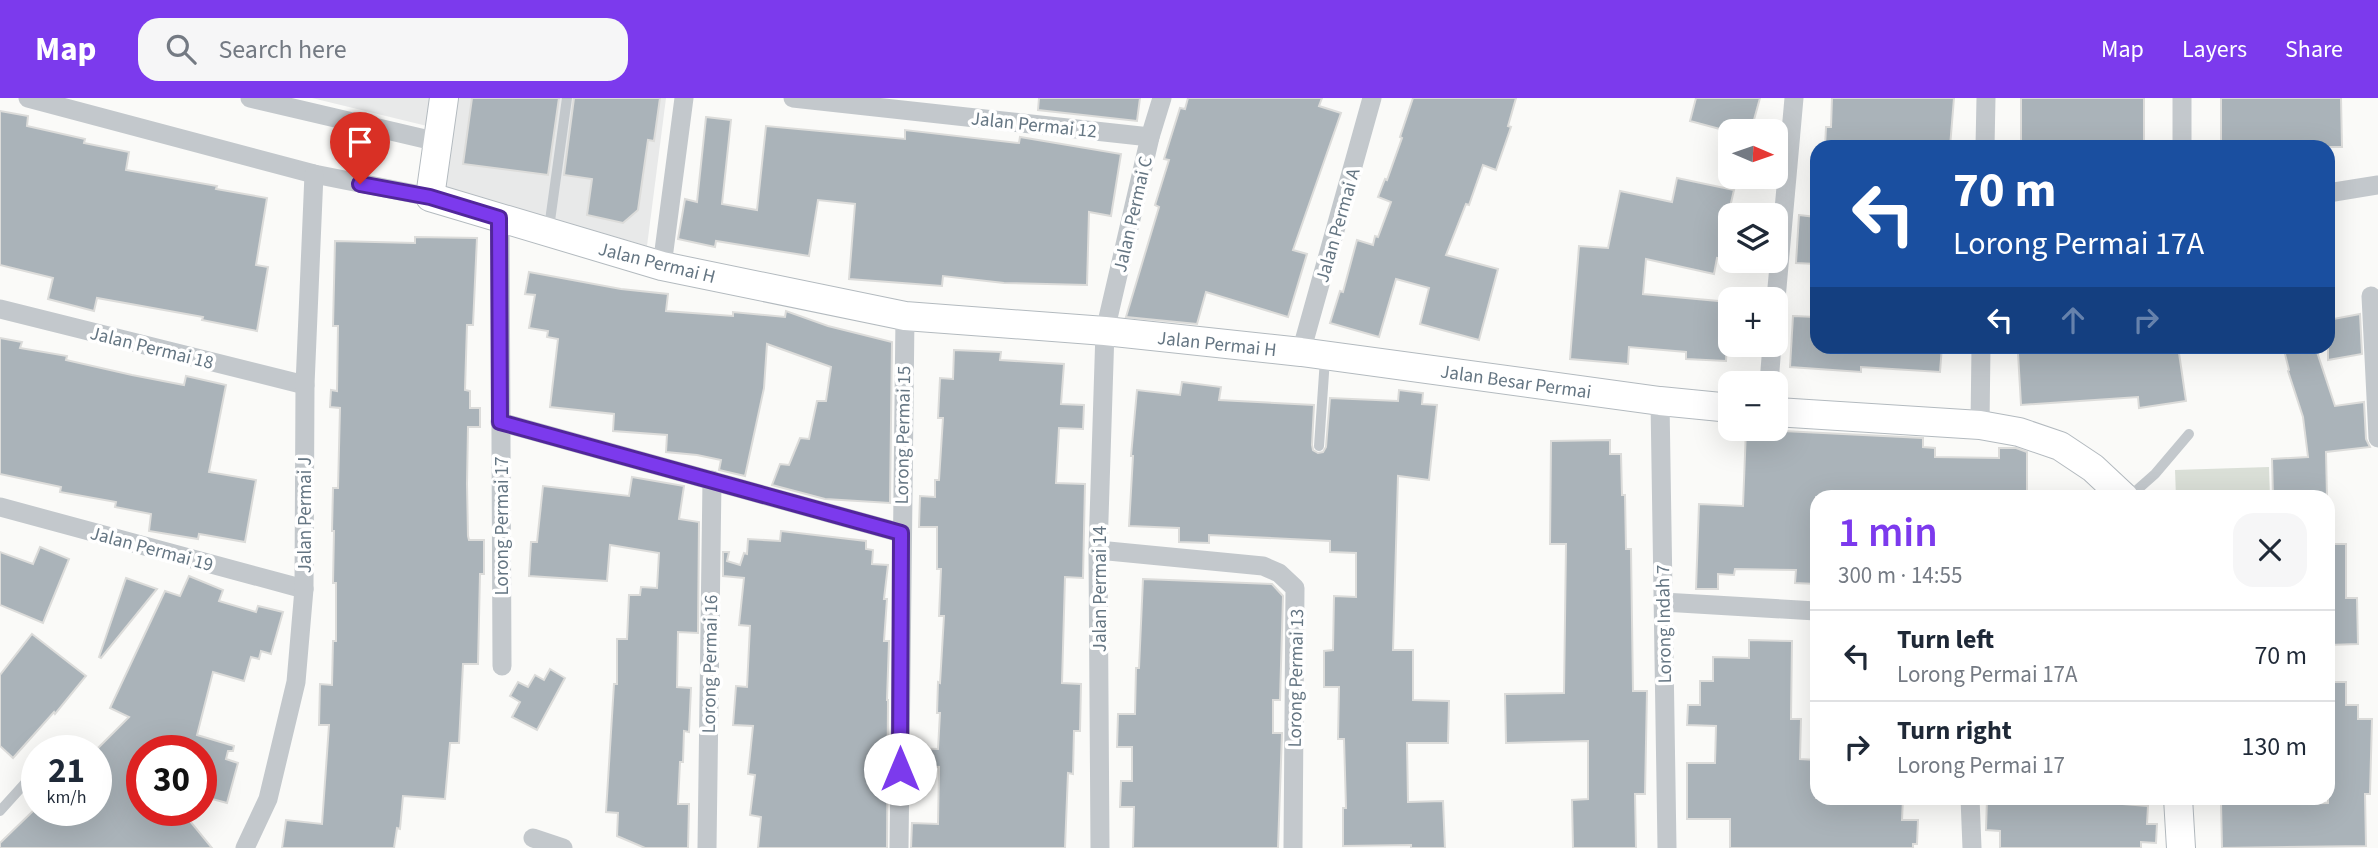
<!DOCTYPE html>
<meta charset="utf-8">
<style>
:root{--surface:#fff;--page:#f6f6f7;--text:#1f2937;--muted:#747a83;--line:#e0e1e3;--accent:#7c3aed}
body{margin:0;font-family:"Source Sans 3",sans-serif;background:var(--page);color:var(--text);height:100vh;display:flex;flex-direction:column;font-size:26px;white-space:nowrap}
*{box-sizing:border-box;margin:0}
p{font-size:23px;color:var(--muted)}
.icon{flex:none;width:38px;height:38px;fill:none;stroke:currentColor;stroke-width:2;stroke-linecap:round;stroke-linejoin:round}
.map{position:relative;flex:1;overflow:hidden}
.side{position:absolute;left:1810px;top:392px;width:525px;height:315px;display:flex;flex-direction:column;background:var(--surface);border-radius:21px;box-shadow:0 7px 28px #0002}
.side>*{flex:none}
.hud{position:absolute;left:1810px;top:42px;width:525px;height:214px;border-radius:21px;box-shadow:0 7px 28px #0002;background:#1a4fa0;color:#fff;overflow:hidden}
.needle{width:46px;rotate:92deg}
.buttons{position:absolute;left:1718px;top:21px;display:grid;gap:14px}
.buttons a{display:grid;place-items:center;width:70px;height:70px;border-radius:14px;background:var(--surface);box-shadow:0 7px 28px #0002;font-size:35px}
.speed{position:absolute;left:21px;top:637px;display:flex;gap:14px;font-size:35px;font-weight:700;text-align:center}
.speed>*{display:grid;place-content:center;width:91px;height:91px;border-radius:50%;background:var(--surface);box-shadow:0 7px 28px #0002;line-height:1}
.speed small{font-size:18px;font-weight:400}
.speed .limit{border:10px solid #d22;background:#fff;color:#111}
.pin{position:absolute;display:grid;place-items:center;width:60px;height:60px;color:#fff;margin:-72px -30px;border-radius:50% 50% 50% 0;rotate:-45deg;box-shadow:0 0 7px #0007}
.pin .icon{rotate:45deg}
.me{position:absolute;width:77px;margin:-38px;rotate:0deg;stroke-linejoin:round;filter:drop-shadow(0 0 5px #0008)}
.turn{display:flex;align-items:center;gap:24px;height:147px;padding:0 28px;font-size:32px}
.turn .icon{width:91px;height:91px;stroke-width:2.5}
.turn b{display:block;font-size:49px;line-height:60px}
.lanes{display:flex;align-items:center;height:66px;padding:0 28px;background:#0003;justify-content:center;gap:35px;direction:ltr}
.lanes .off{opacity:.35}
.round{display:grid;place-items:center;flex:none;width:74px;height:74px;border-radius:21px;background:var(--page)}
.overview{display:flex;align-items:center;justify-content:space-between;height:119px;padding:0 28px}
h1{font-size:42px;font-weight:600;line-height:52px;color:var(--accent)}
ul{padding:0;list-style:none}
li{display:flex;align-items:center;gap:21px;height:91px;padding:0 28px;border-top:2px solid var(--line)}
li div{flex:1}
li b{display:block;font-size:26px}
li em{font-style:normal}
header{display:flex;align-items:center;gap:42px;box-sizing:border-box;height:98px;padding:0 35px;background:var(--accent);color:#fff}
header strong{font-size:33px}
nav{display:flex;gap:38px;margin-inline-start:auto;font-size:24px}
.search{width:490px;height:63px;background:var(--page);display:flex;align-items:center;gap:18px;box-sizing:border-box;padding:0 24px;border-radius:21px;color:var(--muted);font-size:26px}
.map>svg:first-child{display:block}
.built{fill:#e8e9e9}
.green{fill:#dadfd7}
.building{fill:#aab3b9;stroke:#dcdcda;stroke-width:2}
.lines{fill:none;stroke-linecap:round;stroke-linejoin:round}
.secondary-casing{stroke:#b3babf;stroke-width:30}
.lane{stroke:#c3c8cc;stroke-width:10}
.street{stroke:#c3c8cc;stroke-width:19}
.secondary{stroke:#fff;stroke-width:28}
.route-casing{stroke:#51269a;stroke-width:18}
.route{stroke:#7c3aed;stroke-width:12}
.labels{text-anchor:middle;stroke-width:7;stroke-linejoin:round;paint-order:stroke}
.street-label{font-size:19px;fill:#657683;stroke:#fff}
</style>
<header>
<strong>Map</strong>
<div class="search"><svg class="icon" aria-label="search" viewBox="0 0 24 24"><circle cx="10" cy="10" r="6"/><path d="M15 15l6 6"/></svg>Search here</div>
<nav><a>Map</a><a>Layers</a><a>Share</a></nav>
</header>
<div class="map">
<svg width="2378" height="750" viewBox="0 0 2378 750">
<rect width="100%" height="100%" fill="#fafaf8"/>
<g class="built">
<path d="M312 0H430L427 28Z"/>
<path d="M457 0H666L647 148 445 89Z"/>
</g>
<path class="green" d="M2269 369 2270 399H2176L2175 372Z"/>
<g class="building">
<path d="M472 0H559L548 77 463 66Z"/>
<path d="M574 0H660L654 43 648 42 638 112 623 125 587 117 592 81 564 77Z"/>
<path d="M1039 0H1140L1137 23 1038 12Z"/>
<path d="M1188 0H1322L1319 8 1341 15 1293 152 1307 156 1288 219 1206 194 1197 226 1126 219 1159 109 1155 107 1169 62 1164 61 1180 10 1185 11Z"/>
<path d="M1413 0H1516L1508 28 1511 29 1496 72 1483 67 1469 107 1466 106 1446 157 1498 171 1479 242 1420 226 1429 190 1396 181 1379 239 1330 225 1340 193 1343 194 1357 142 1373 147 1375 138 1378 139 1391 104 1378 99 1385 81 1387 82 1402 40 1400 39Z"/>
<path d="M1696 0H1760L1752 29 1733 24 1731 34 1690 23Z"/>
<path d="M1832 0H1954L1950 49H1825L1826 29H1831Z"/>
<rect x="2021" y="0" width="123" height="49"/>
<path d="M2221 0H2341L2342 49H2221Z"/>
<path d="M0 13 28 18 27 28 85 41 84 45 129 54 126 72 217 88 216 91 267 100 256 167 268 169 257 233 202 222 203 219 97 200 94 213 48 201 53 180 0 167Z"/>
<path d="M706 19 731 22 722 106 757 112 766 28 905 41V32L1019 45 1020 39 1121 56 1111 118 1089 114 1087 187 1004 185 943 178 942 188 849 181 855 106 818 102 809 158 716 143 715 149 678 141 685 101 697 104Z"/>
<path d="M1677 80 1734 92 1723 139 1731 141V163L1717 160 1714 176 1646 161 1643 196 1729 204 1726 263 1686 261V254L1629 249 1628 266 1570 261 1579 148 1608 150 1620 93 1672 104Z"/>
<path d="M1799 117 1816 119V166L1796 165Z"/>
<path d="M415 139 477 140 473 227H467L465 292 470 293V310H480V329H468L467 386 468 438 469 442H484V476H480L478 566H463L459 645H450L445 701 403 698 400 731 397 730 394 750H282L286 722 322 726 329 627H319L320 586 332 587 333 543H336V485H333L334 433H332L333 390H338L340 310 330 309 331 292 337 293 338 228H333L335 143 415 145Z"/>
<path d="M529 174 621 191 668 196 666 213 733 218V214L785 219 786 213 828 228 892 244 890 405 825 401 772 387 780 366 789 367 800 340 809 341 817 303H826L831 269 767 246 764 290 745 378 719 372 721 362 697 357 666 354 667 337 613 333 614 316 550 309 558 241 547 239 548 233 529 230 535 197 525 196Z"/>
<path d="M2360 216 2362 256 2328 262V222Z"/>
<path d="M1793 218 1816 219V248H1942L1940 274 1861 269V274L1790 269Z"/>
<path d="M0 240 22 244 20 250 67 258 66 262 132 277 184 287 186 278 226 287 209 374 256 382 245 444 199 436 198 441 149 433 151 416 115 409 116 404 60 394 61 389 0 376Z"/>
<path d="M2020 248H2178L2186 303 2139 310 2138 299 2021 307 2018 255H2021Z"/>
<path d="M2283 248H2315L2335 308 2364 304 2366 341 2370 349 2326 354 2327 399H2273L2272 361 2308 359 2303 319 2288 273 2289 272Z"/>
<path d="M954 252 1001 254 1000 262 1064 266 1061 306 1084 307 1083 331 1059 330 1056 385 1085 386 1083 480 1065 479 1062 585 1081 586 1080 633H1074L1073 676 1068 675 1065 750H911L912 725 938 726 939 669 912 667V650L938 651 940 615H937L938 584 940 585 944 518H939L941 471H937V429H919L920 398 935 399V382H939L943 320H938L940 280 953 281Z"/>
<path d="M1182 284 1221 289 1219 302 1314 307 1312 347 1313 352 1318 355 1323 354 1326 349 1330 300 1398 303 1399 292 1423 295 1422 306 1437 307 1429 382 1398 378 1393 552H1413V602L1449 603 1448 645H1407L1408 704 1443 703 1445 750H1411V747L1343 748V710H1346L1344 641H1338L1339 589H1324V553L1333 552 1334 498 1356 499V455L1330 454V443L1209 437V445L1179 444V430L1129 428 1133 358H1131L1137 292 1180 297Z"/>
<path d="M1746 331 1923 340V349L1935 350V359L1999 360V350H2016L2027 354V399H1816V486L1795 485 1796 472 1735 471 1734 477 1718 476V491H1696L1699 406 1743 408Z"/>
<path d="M1610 342V356H1621L1622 397H1625L1626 451H1631L1633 593H1647L1645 696H1635L1636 750H1573L1572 702 1588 701V643L1506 645 1505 596 1564 595 1566 446H1550L1551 343Z"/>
<path d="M632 379 684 388 679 421 699 424 698 535 678 534 677 589 691 590 689 634 684 633 683 664H680L678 706H689L688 750H645L617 738 618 715 606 714 614 586H617V541H627L629 497H640L641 489 657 490 659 455 610 447 607 483 529 478 531 444H537L543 388 629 398Z"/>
<path d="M781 433 866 443V451L873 452 872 466 888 467 884 501H887L884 543H889L887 602H888L887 750H758L761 719 750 717 755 677 748 676 753 628 733 627 736 588 747 589 750 528 739 527 744 480 723 478V454H729L727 463 740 467 744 455 747 456 748 441 780 443Z"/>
<path d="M2328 446H2346V500H2357L2358 546 2328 547Z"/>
<path d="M40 449 69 461 43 525 0 507V454L33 466Z"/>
<path d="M189 478 223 492 219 503 256 514 258 508 283 514 271 556 261 553 259 561 251 559 244 583 213 574 197 637 234 648 233 653H228L226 661 238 665 227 705 201 698V653H142V712H181L212 750H0V745L34 712H96V652L129 619 110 610 165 493 180 498Z"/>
<path d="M126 480 157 491 101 560 99 559Z"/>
<path d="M1143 481 1272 486 1283 498 1280 602H1273V635H1282L1278 750H1133L1134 709H1120L1121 683H1132V649H1117L1118 616H1135L1136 570H1139Z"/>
<path d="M32 536 86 578 55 616 54 614 13 660 0 648V577Z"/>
<path d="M1749 542 1792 543 1791 621H1801L1800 661 1816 662V700H1903L1902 722H1918L1917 746H1913V750H1730V721H1687V665H1715L1716 628 1687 627 1688 607H1700V583H1713V559L1749 560Z"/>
<path d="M550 571 565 580 537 632 512 619 520 604 510 598 518 584 528 589 535 577 544 582Z"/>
<path d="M2328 584H2346V607H2358V621H2372L2370 696H2365L2366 748 2222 750 2221 705H2240V700H2287L2288 706 2328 705Z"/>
<path d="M1987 700H2099L2098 704 2148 708 2147 726H2157L2156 745 2141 744V750H2000V733L1986 732Z"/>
</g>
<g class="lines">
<g class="secondary-casing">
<g id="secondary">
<path d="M444 0 430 99 662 168 905 218 1105 233 1301 254 1660 303 1731 310"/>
<path d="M1776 314 1980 327 2019 334 2060 348 2093 370 2124 399"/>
<path d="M2178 700 2181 750"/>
</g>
</g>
<g class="lane">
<path d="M549 130 567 0"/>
<path d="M1319 348 1325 261"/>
<path d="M2129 399 2155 376 2189 336"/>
<path d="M0 713 37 672"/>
</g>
<g class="street">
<path d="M28 0 314 76 430 99"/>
<path d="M250 0 438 44"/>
<path d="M793 0 1150 39"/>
<path d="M1985 49 1986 0"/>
<path d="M2182 49V0"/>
<path d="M2328 95 2378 87"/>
<path d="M500 120 502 568"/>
<path d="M662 168 684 0"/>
<path d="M2371 198 2378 340"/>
<path d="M1776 201 1794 0"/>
<path d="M0 211 305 287"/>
<path d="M1301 254 1372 0"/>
<path d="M1769 285 1772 247"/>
<path d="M1660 303 1667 750"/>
<path d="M500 324 901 435"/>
<path d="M1980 327 1981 248"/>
<path d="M0 409 304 491"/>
<path d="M1098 452 1263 468 1279 475 1295 490 1293 750"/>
<path d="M1663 504 1816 513"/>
<path d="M1970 700 1972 750"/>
<path d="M533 740 563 750"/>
<path d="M245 750 268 701 296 584 304 491 305 287 314 76"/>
<path d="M707 750 712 382"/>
<path d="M899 750 905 218"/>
<path d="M1100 750 1098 452 1105 233 1150 39 1162 0"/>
</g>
<use href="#secondary" class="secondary"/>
</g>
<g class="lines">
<g class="route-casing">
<path id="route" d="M360 86 430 99 499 120 500 324 901 435 900 671"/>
</g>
<use href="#route" class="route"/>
</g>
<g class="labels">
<g class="street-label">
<text transform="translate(1034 26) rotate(6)" y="7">Jalan Permai 12</text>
<text transform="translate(1132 116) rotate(-77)" y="7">Jalan Permai C</text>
<text transform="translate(1337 127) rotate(-74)" y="7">Jalan Permai A</text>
<text transform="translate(657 164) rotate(14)" y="7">Jalan Permai H</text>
<text transform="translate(1217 245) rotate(6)" y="7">Jalan Permai H</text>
<text transform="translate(152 249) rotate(14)" y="7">Jalan Permai 18</text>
<text transform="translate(1516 283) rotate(8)" y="7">Jalan Besar Permai</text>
<text transform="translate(902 337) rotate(-89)" y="7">Lorong Permai 15</text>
<text transform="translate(304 417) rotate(-90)" y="7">Jalan Permai J</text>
<text transform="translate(501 428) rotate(-90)" y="7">Lorong Permai 17</text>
<text transform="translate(152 450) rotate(15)" y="7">Jalan Permai 19</text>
<text transform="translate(1099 491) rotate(-90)" y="7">Jalan Permai 14</text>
<text transform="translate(1663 526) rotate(-91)" y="7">Lorong Indah 7</text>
<text transform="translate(709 566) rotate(-89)" y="7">Lorong Permai 16</text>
<text transform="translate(1295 580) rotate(-89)" y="7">Lorong Permai 13</text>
</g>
</g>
</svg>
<div class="buttons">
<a><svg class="needle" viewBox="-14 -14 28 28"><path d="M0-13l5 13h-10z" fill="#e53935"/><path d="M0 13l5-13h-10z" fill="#747a83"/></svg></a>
<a><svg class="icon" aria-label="layers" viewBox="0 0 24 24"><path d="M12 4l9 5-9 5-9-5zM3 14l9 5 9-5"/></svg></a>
<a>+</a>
<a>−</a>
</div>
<div class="speed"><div>21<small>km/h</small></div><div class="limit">30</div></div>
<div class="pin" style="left:360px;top:86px;background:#d93025"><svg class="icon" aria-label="arrive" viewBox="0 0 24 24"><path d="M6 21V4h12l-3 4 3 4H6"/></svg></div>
<svg class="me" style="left:900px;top:671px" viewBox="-20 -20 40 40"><circle r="19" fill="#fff"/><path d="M0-13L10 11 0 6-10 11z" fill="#7c3aed"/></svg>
<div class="hud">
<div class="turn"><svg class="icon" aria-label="left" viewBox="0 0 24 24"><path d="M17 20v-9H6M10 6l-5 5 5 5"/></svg><div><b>70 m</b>Lorong Permai 17A</div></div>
<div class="lanes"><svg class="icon" aria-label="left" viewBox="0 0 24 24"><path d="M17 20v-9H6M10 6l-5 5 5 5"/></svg><svg class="icon off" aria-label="ahead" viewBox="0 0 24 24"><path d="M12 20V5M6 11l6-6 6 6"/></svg><svg class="icon off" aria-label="right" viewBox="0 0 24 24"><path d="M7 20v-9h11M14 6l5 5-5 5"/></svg></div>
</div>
<section class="side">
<div class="overview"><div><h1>1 min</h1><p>300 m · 14:55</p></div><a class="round"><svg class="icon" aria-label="close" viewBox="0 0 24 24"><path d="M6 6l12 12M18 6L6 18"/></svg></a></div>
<ul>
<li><svg class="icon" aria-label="left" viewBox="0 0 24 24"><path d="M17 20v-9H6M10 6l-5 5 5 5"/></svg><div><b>Turn left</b><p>Lorong Permai 17A</p></div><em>70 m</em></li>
<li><svg class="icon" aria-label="right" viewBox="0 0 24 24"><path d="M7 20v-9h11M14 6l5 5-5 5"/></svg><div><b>Turn right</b><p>Lorong Permai 17</p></div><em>130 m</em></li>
</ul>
</section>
</div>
